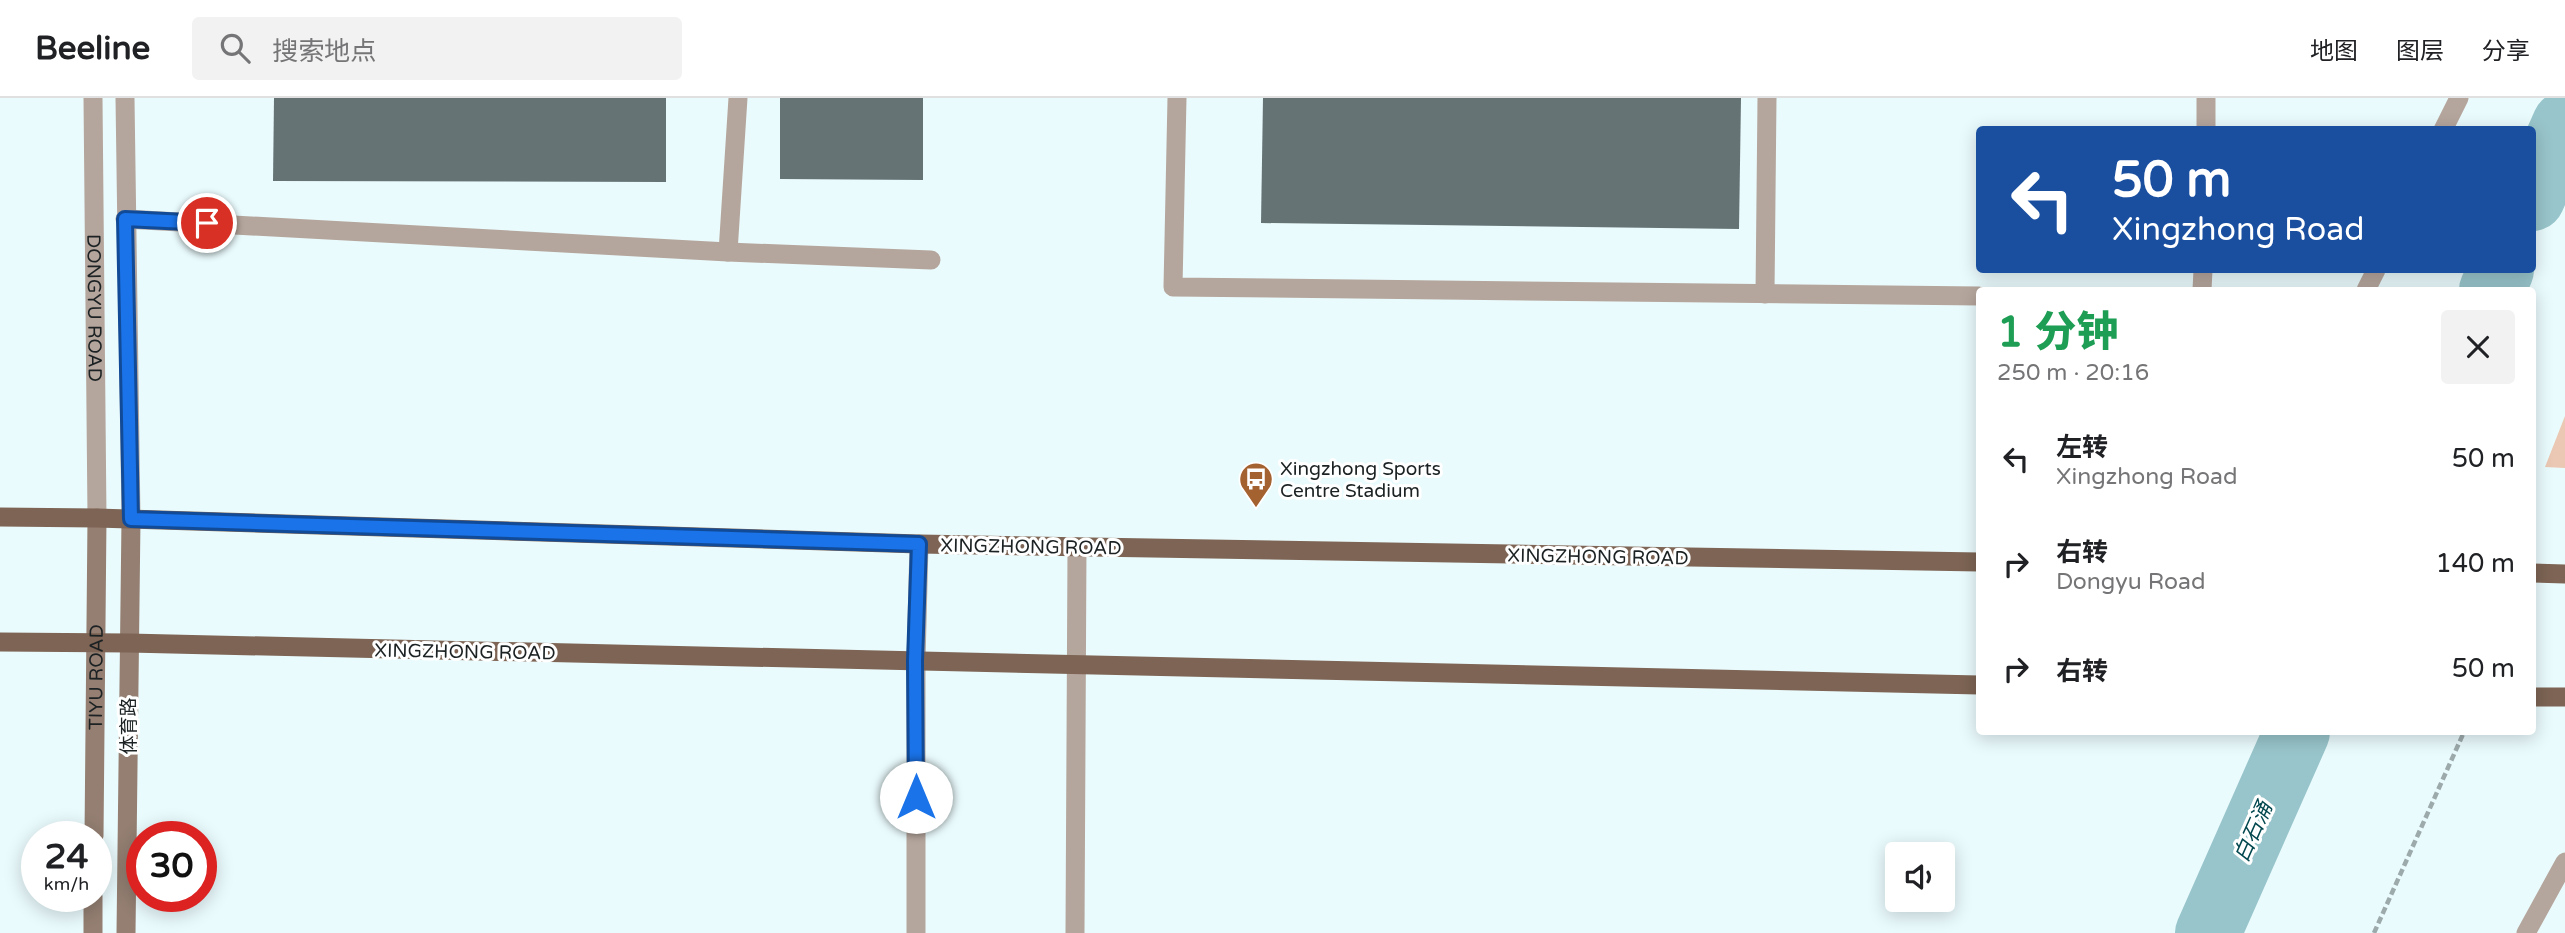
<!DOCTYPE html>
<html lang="zh">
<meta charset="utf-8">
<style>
:root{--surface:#fff;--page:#f2f2f2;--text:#202124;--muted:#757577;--line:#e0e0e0}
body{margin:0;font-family:"Varela Round","Noto Sans SC",sans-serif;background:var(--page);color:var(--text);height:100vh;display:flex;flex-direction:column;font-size:26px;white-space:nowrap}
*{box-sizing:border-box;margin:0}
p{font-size:23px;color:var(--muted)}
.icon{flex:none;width:38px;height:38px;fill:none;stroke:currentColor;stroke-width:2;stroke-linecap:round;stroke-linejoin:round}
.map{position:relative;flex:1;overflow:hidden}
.drawer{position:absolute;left:1976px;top:189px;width:560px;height:448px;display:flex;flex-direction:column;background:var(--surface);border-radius:7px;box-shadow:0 4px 18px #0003}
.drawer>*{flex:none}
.top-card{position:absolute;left:1976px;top:28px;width:560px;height:147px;border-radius:7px;box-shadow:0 4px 18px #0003;background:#1a4fa0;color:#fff;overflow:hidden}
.fabs{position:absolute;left:1885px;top:744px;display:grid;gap:14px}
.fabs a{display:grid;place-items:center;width:70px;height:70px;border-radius:7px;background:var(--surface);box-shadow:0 4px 18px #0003;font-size:35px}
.speed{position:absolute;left:21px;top:723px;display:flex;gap:14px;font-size:35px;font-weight:700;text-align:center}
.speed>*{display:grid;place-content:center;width:91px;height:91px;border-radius:50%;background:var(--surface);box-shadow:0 4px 18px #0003;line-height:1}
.speed small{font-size:18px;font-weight:400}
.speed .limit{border:10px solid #d22;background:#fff;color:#111}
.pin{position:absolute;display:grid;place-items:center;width:60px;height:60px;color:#fff;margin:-30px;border:4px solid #fff;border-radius:50%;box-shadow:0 2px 7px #0007}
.me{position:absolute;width:77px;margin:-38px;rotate:0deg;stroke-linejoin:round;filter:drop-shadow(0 0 5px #0008)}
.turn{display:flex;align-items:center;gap:24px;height:147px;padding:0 21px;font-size:32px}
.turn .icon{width:91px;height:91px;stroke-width:2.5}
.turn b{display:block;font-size:49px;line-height:60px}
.round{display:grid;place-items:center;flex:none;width:74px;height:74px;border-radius:7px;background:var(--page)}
.head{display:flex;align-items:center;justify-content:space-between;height:119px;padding:0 21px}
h1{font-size:42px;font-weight:800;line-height:52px;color:#1e9e55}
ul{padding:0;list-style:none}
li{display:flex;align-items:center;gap:21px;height:105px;padding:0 21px}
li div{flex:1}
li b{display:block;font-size:26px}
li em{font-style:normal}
header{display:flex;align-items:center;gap:42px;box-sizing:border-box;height:98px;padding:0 35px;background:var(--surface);border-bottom:2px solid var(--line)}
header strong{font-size:33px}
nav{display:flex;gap:38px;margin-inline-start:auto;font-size:24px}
.search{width:490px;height:63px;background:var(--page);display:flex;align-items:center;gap:18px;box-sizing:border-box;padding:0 24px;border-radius:7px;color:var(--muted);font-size:26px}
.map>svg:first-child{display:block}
.green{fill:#eac8b3}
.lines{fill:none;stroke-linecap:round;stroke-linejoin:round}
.river{stroke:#98c5cb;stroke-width:66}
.building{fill:#657375}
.path{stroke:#9daaac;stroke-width:4.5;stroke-dasharray:7 3.5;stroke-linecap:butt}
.minor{stroke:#b5a69d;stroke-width:19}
.tertiary{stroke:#b5a69d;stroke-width:19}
.secondary{stroke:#947f72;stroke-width:19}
.primary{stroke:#7d6454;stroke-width:19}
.route-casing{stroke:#114b97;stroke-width:18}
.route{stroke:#1a73e8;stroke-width:12}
.labels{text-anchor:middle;stroke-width:6;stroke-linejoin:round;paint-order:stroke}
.street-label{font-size:19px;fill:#1c2223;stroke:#fff}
.poi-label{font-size:19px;fill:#1c2223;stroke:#fff;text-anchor:start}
.water-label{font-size:21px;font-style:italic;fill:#00474e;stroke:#fff}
</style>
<header>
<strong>Beeline</strong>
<div class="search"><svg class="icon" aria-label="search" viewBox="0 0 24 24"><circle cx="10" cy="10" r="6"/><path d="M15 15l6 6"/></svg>搜索地点</div>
<nav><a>地图</a><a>图层</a><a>分享</a></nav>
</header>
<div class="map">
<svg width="2565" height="835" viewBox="0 0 2565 835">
<rect width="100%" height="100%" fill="#eafbfd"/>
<path class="green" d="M2565 318V370L2545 369Z"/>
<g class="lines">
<g class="river">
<path d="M2532 100 2565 26"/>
<path d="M2492 192 2501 172"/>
<path d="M2208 835 2297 634"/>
</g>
</g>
<g class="building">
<path d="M274 0H666V84L273 83Z"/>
<path d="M780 0H923V82L780 81Z"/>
<path d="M1263 0H1741L1739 131 1261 125Z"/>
</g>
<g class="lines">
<path class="path" d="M2374 835 2464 634"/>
<g class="minor">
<path d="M1177 0 1173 189 1979 198"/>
<path d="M2206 32V0"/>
<path d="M2443 32 2459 0"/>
<path d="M125 121 728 154 931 162"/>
<path d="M728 154 738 0"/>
<path d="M2202 192 2203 172"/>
<path d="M2366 192 2376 172"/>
<path d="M1765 196 1767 0"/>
<path d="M916 835V563L919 446"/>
<path d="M1075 835 1077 449"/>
<path d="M2526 835 2565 764"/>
</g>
<g class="tertiary">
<path id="s1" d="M93 0 97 420"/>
<path d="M125 0 131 421"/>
</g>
<g class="secondary">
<path id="s2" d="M94 738 97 420"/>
<path d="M93 835V798"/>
<path d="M126 835 131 421"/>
</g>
<g class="primary">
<path d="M0 419 97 420 919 446 1979 464"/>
<path d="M2532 475 2565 476"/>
<path d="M0 544 129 545 1979 587"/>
<path d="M2532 599H2565"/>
</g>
</g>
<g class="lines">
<g class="route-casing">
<path id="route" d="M207 125 125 121 131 421 919 446 915 563 916 699"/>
</g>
<use href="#route" class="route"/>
</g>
<defs>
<g id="bus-pin" transform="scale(1.75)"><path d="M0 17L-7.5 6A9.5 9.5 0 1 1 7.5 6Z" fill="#a56231" stroke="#fff"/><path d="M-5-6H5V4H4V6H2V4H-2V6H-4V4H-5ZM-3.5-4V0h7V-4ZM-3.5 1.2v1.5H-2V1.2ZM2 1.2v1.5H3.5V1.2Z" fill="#fff"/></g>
</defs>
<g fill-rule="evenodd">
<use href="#bus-pin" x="1256" y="381"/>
</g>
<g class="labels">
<g class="street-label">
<text dy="7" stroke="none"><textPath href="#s1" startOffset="210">DONGYU ROAD</textPath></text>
<text transform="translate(1031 448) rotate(1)" y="7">XINGZHONG ROAD</text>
<text transform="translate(1598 458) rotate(1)" y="7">XINGZHONG ROAD</text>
<text transform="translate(465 553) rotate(1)" y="7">XINGZHONG ROAD</text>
<text dy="7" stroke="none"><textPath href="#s2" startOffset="159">TIYU ROAD</textPath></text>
<text transform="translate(128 628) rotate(-90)" y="7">体育路</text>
</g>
<g class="poi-label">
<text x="1280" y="377">Xingzhong Sports<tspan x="1280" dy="22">Centre Stadium</tspan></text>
</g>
<g class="water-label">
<text transform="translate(2253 734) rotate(-66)" y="7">白石涌</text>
</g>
</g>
</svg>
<div class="fabs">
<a><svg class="icon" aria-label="sound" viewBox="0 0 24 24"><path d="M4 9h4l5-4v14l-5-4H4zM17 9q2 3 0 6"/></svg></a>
</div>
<div class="speed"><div>24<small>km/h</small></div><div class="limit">30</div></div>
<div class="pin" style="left:207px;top:125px;background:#d93025"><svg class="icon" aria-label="arrive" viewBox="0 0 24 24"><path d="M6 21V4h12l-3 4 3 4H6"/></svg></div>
<svg class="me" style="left:916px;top:699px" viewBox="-20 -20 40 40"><circle r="19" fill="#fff"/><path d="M0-13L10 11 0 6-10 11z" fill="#1a73e8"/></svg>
<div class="top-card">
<div class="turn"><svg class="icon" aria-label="left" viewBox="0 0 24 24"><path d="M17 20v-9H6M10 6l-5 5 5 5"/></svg><div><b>50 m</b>Xingzhong Road</div></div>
</div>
<section class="drawer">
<div class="head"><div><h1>1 分钟</h1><p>250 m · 20:16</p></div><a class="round"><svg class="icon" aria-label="close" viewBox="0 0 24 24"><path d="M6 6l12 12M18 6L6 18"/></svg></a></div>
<ul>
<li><svg class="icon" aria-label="left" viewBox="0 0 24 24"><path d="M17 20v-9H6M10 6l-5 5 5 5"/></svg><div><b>左转</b><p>Xingzhong Road</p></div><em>50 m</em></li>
<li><svg class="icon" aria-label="right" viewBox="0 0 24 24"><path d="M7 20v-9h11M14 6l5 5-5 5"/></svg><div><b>右转</b><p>Dongyu Road</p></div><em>140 m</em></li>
<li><svg class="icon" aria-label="right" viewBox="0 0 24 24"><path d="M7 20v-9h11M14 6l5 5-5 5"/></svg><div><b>右转</b></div><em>50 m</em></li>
</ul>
</section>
</div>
